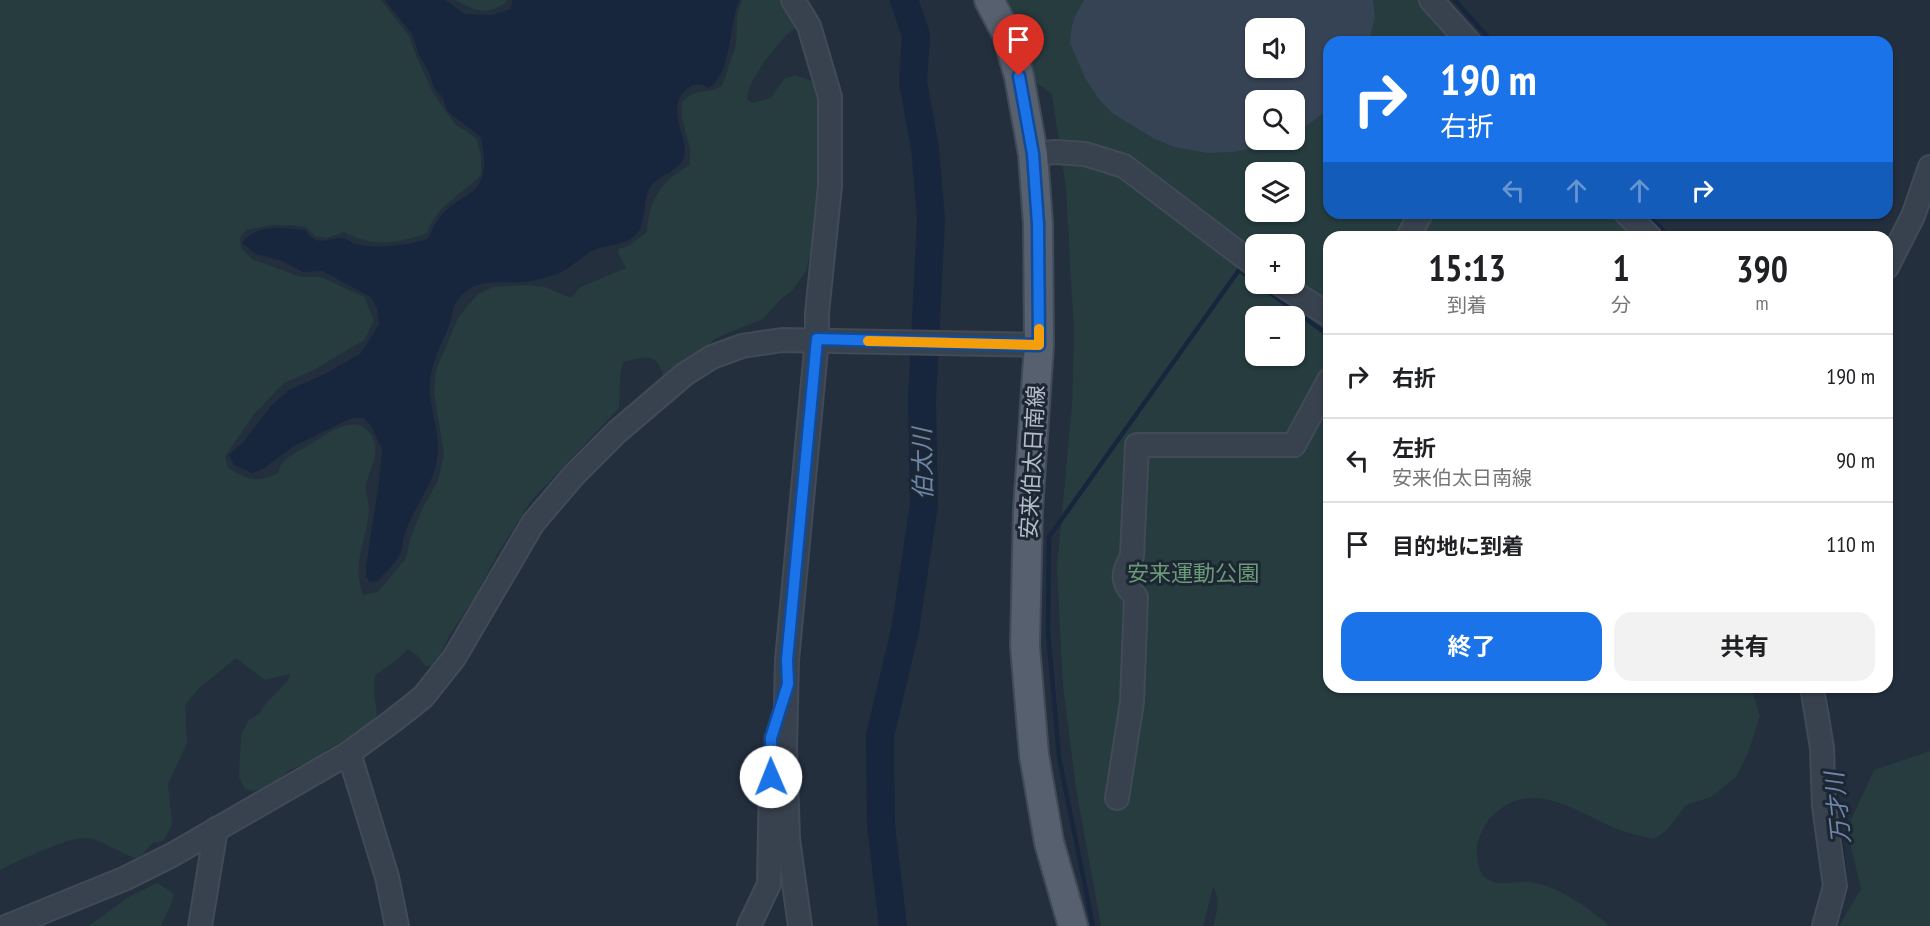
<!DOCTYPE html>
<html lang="ja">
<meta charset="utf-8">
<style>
:root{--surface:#fff;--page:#f2f2f2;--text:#202124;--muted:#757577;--line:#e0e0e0;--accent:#1a73e8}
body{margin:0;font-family:"PT Sans Narrow","Noto Sans JP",sans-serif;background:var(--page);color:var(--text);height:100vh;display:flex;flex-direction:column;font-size:22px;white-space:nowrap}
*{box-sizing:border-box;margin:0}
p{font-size:20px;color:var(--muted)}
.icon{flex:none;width:33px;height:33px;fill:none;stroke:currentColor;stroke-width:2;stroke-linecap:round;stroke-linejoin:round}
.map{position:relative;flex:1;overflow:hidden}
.side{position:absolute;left:1323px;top:231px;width:570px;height:462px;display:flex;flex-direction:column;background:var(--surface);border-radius:18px;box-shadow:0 2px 4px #0004}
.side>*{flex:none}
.banner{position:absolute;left:1323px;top:36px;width:570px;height:183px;border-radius:18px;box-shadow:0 2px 4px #0004;background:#1a73e8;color:#fff;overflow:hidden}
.controls{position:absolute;left:1245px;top:18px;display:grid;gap:12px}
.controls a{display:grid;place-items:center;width:60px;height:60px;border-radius:12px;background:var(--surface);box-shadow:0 2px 4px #0004;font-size:30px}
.pin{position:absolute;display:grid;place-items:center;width:51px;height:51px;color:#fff;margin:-62px -26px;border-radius:50% 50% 50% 0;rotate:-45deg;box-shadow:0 0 6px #0007}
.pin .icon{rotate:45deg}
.me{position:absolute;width:66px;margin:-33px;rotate:359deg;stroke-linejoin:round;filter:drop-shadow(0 0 4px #0008)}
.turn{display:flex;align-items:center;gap:21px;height:126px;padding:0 18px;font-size:27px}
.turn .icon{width:78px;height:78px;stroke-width:2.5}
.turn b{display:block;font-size:42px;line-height:51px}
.lanes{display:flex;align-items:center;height:57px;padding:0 18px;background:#0003;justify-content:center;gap:30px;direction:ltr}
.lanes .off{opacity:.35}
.eta{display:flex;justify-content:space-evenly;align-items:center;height:102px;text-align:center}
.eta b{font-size:36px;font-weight:700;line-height:42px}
.button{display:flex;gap:12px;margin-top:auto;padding:12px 18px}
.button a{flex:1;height:69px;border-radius:18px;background:var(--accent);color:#fff;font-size:24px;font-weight:700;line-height:69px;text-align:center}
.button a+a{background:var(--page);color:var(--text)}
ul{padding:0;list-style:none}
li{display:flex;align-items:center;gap:18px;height:84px;padding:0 18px;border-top:2px solid var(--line)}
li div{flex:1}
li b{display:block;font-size:22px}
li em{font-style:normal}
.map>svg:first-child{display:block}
.green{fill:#263c3f;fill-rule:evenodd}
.water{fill:#17263c}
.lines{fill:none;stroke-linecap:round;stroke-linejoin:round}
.stream{stroke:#17263c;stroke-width:4.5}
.river{stroke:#17263c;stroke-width:28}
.building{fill:#364354;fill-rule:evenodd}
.minor-casing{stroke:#414a57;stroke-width:26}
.major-casing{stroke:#414a57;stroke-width:32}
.minor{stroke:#38414e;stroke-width:22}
.major{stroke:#56606e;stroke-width:28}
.route-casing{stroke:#114b97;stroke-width:15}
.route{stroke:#1a73e8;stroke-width:10}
.slow{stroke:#f59e0b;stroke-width:10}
.labels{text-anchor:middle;stroke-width:6;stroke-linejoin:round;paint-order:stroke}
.street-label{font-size:22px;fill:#b4bcc9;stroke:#1d2633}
.park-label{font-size:22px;fill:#6b9a76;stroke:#1d2633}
.water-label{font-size:24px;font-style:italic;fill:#6d86a8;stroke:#1d2633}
</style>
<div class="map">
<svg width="1930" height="926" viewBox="0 0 1930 926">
<rect width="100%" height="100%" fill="#242f3e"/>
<g class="green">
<path d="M0 0H381L409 36 415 53 432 91 442 106 455 124 476 138 481 155V175C462 194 436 206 427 233 410 240 386 245 367 241 359 239 351 235 344 232L327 238 315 236 306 227 292 225H272L246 230 240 238 241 248 252 259 301 277H321L364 297 374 320 364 340 312 371 284 383 255 413 225 456 228 468C246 479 258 484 278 473 283 456 296 453 311 444 325 435 353 414 368 431 375 438 376 446 375 456 373 466 367 477 366 487 366 495 369 502 369 510 367 542 351 561 363 595L378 592 406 558 410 540 422 509 438 481 444 454 434 392 436 370 459 316 478 294 493 287 525 285 545 287 571 298 581 287 626 268 619 255 618 249 629 246 647 232C649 201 660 181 689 166 695 143 679 129 682 102 701 85 704 96 722 86L736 45 737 15 742 0H786L796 27C780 39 748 78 747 99L752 103 771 98 784 79 795 75 815 82 821 96 823 162 816 231 806 271 792 291 782 298 763 319 716 338 664 380C659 351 645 356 623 362 618 377 621 392 619 408L531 501 497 555 473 600 449 636 436 664 426 667 418 656 408 649 397 660 375 675 374 693 377 715 363 731 332 747 310 761 290 770 271 785 260 790 252 791 245 789 239 777 241 735 249 720 259 714 267 702 287 682 290 674 265 680 236 658 198 689 185 705 187 743 168 784 172 825 163 841 152 843 139 859C122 855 101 839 87 838 69 836 18 861 0 870Z"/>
<path d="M455 0H506L505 3C483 17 476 10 455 0Z"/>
<path d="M1002 0H1447L1485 42H1329V213H1613L1637 234 1639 237H1329V687H1746L1752 690 1760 716 1748 753 1736 777 1711 797 1686 805 1667 830 1654 839C1639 836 1624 832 1610 826 1570 808 1531 779 1492 816 1485 823 1475 842 1477 853 1478 863 1478 874 1489 880 1502 887 1517 880 1530 882 1560 887 1587 906 1609 926H1213C1217 913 1221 899 1213 887L1203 926H1101L1076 788 1063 686 1057 568 1072 405 1074 333 1066 189 1052 94 1026 75ZM1256 28H1294V68H1256ZM1256 100H1294V140H1256ZM1256 172H1294V212H1256ZM1256 244H1294V284H1256ZM1256 316H1294V356H1256Z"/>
<path d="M1930 751V926H1839L1861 889 1847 829 1874 770Z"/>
<path d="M157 883 173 893V900L161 926H89L127 898Z"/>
</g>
<path class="water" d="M385 0H445L465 14 492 15 511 9 512 0H739C729 25 732 72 709 88 701 84 696 83 688 88 661 109 693 142 683 160 676 173 657 175 649 189 643 202 646 221 638 232 628 246 607 244 592 251 579 258 571 269 554 275 545 278 533 281 523 282 498 284 475 276 457 301 451 309 453 318 449 326 440 347 427 371 430 395 432 413 438 431 438 449 437 484 414 504 404 536 402 542 403 548 400 554 395 564 385 573 377 581L370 582 366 577V567L379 482 382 449 370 424 363 418H353L343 422 292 447 263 469 252 473 234 465 229 455 244 441 272 405 289 390 325 374 361 353 379 324 377 308 371 297 322 271 303 272 282 261 256 254 242 243C256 223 283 228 305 230 318 249 326 237 343 238 348 239 352 243 356 244 377 250 407 245 428 239 432 229 437 219 445 211 453 203 464 198 473 191 489 177 484 155 481 137L448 112 442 96 435 89 427 68 419 55 412 34Z"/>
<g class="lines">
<g class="stream">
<path d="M1455 0 1492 42"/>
<path d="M1647 213 1669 237"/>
<path d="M1258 284 1328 335"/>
<path d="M1824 687 1827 711"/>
<path d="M1833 764 1846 888 1843 898"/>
<path d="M1093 926 1059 757 1048 632 1049 537 1239 270 1256 282"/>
</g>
<path class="river" d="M893 926 881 825 880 736 905 630 924 505 922 400 931 219 925 148 913 82 916 35 904 0"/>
</g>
<path class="building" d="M1084 0H1373L1375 17 1369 42H1329V109L1294 135V100H1256V148L1232 152 1207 153 1174 147 1153 138 1112 113 1098 98 1085 78 1070 43 1071 31 1074 18ZM1256 28H1294V68H1256Z"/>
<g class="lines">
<g class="minor-casing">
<g id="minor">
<path d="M793 0 809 26 830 97V186L817 313V339L787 660 785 747 788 839 800 926"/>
<path d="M1431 0 1469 42"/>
<path d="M1033 154 1055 152 1085 154 1124 166 1256 266"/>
<path d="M1626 213 1650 237"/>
<path d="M1408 237 1421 213"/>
<path d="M1887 267 1913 216 1930 167"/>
<path d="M1280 284 1329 315"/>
<path d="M1812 687 1822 748 1824 806 1835 886 1824 926"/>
<path d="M349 753 387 877 397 926"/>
<path d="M1117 798 1132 702 1136 597C1121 580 1122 576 1132 556L1137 445H1294L1329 380"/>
<path d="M8 926 126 878 172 855 349 753 394 720 423 697 454 658 533 523 574 475 617 432 685 374 712 357 742 346 782 340 1039 345"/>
<path d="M200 926 216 829"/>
<path d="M749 926 769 884 771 776"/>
</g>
</g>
<g class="major-casing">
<path id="major" d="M989 0 1007 34 1019 76 1033 154 1038 224 1039 345 1028 510 1025 646 1034 755 1049 842 1073 926"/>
</g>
<use href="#minor" class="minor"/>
<use href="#major" class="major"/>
</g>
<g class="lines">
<g class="route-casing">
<path id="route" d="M771 777V738L788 684 787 660 817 339 1039 345 1038 224 1033 154 1019 76"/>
</g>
<use href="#route" class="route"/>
<path class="slow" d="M868 341 1039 345V329"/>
</g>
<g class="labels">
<g class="street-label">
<text transform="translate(1032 462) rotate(-87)" y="8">安来伯太日南線</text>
</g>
<g class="park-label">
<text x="1193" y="581">安来運動公園</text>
</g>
<g class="water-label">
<text transform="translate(923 464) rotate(-91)" y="8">伯太川</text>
<text transform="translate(1838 808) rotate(-96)" y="8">万才川</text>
</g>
</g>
</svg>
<div class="controls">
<a><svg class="icon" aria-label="sound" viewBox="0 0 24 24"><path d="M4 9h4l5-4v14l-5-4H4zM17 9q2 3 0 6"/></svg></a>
<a><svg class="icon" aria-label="search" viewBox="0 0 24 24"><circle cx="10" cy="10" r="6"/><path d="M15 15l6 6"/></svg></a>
<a><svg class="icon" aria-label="layers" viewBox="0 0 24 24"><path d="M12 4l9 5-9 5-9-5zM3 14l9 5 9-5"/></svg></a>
<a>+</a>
<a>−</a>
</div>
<div class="pin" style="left:1019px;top:76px;background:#d93025"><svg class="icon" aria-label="arrive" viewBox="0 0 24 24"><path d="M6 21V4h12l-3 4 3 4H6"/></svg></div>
<svg class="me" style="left:771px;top:777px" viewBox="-20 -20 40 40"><circle r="19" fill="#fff"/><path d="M0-13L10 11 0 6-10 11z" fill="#1a73e8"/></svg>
<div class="banner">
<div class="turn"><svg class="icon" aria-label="right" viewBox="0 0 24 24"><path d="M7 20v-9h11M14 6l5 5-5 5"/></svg><div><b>190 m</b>右折</div></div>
<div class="lanes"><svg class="icon off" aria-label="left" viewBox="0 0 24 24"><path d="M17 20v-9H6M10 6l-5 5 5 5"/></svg><svg class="icon off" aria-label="ahead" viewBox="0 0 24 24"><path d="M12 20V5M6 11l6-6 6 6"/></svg><svg class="icon off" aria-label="ahead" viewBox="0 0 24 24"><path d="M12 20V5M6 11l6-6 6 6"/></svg><svg class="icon" aria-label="right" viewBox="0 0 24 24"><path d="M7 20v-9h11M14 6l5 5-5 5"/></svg></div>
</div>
<section class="side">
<div class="eta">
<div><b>15:13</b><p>到着</p></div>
<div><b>1</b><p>分</p></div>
<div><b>390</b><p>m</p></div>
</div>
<ul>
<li><svg class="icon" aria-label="right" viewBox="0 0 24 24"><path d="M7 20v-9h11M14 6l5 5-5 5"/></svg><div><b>右折</b></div><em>190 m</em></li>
<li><svg class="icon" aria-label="left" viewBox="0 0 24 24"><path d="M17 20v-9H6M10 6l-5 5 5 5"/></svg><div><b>左折</b><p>安来伯太日南線</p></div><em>90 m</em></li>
<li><svg class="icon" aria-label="arrive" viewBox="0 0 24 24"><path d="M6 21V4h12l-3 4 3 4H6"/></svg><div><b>目的地に到着</b></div><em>110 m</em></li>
</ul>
<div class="button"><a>終了</a><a>共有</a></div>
</section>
</div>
